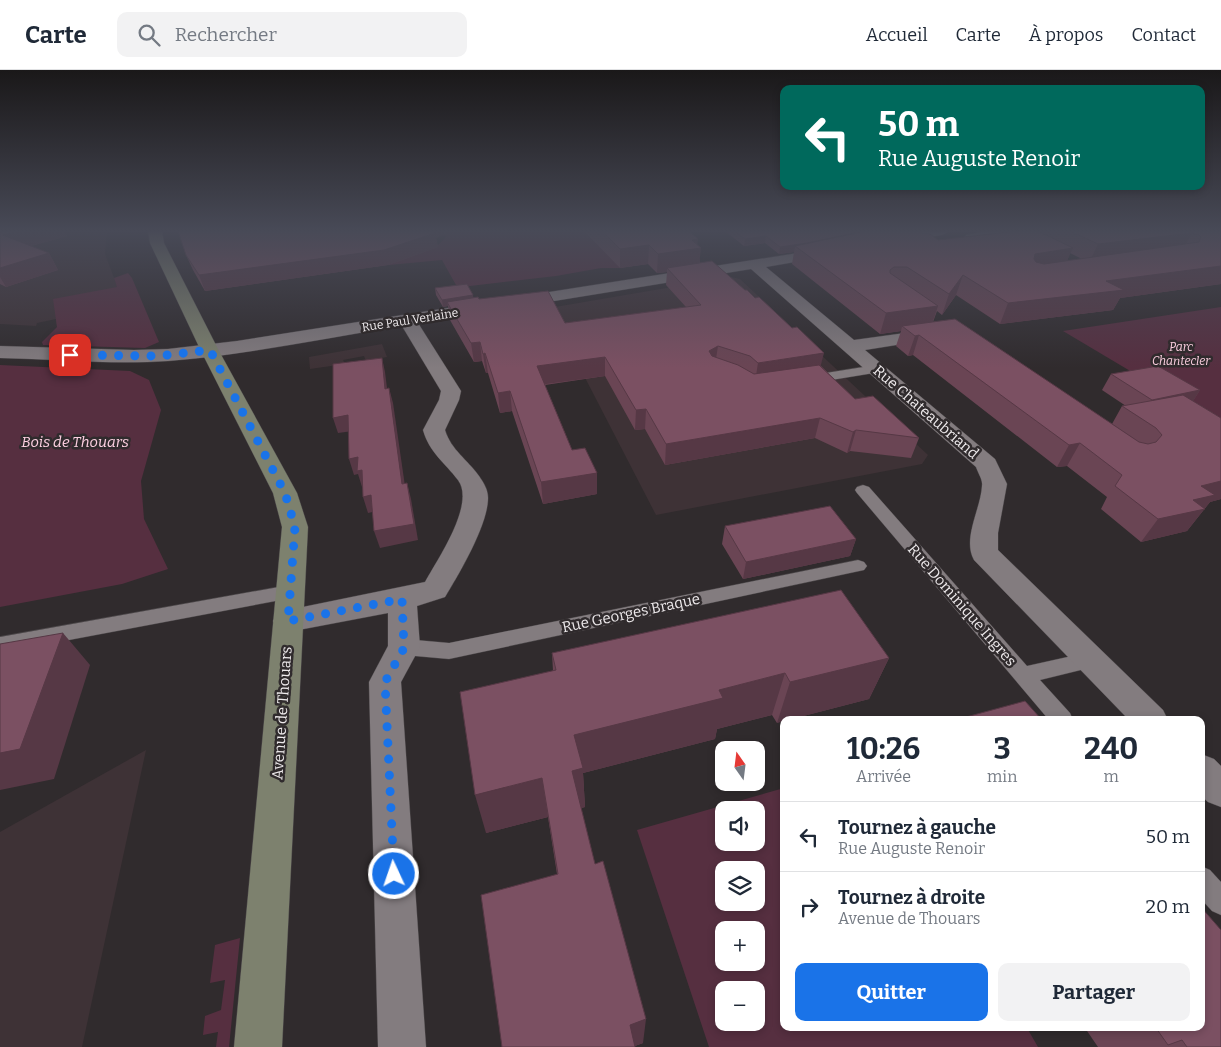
<!DOCTYPE html>
<html lang="fr">
<meta charset="utf-8">
<style>
:root{--surface:#fff;--page:#f2f2f3;--text:#1f2937;--muted:#747a83;--line:#e0e1e3;--accent:#1a73e8}
body{margin:0;font-family:Bitter,serif;background:var(--page);color:var(--text);height:100vh;display:flex;flex-direction:column;font-size:19px;white-space:nowrap}
*{box-sizing:border-box;margin:0}
p{font-size:16px;color:var(--muted)}
.icon{flex:none;width:28px;height:28px;fill:none;stroke:currentColor;stroke-width:2;stroke-linecap:round;stroke-linejoin:round}
.map{position:relative;flex:1;overflow:hidden}
.details{position:absolute;left:780px;top:646px;width:425px;height:315px;display:flex;flex-direction:column;background:var(--surface);border-radius:10px;box-shadow:0 2px 8px #0003}
.details>*{flex:none}
.hud{position:absolute;left:780px;top:15px;width:425px;height:105px;border-radius:10px;box-shadow:0 2px 8px #0003;background:#00695c;color:#fff;overflow:hidden}
.needle{width:32px;rotate:346deg}
.buttons{position:absolute;left:715px;top:671px;display:grid;gap:10px}
.buttons a{display:grid;place-items:center;width:50px;height:50px;border-radius:10px;background:var(--surface);box-shadow:0 2px 8px #0003;font-size:25px}
.pin{position:absolute;display:grid;place-items:center;width:42px;height:42px;color:#fff;margin:-21px;border-radius:10px;box-shadow:0 2px 8px #0006}
.me{position:absolute;width:55px;margin:-28px;rotate:357deg;stroke-linejoin:round;filter:drop-shadow(0 0 4px #0008)}
.turn{display:flex;align-items:center;gap:18px;height:105px;padding:0 15px;font-size:22px}
.turn .icon{width:65px;height:65px;stroke-width:2.5}
.turn b{display:block;font-size:35px;line-height:42px}
.eta{display:flex;justify-content:space-evenly;align-items:center;height:85px;text-align:center}
.eta b{font-size:30px;font-weight:700;line-height:35px}
.cta{display:flex;gap:10px;margin-top:auto;padding:10px 15px}
.cta a{flex:1;height:58px;border-radius:10px;background:var(--accent);color:#fff;font-size:20px;font-weight:700;line-height:58px;text-align:center}
.cta a+a{background:var(--page);color:var(--text)}
ul{padding:0;list-style:none}
li{display:flex;align-items:center;gap:15px;height:70px;padding:0 15px;border-top:1px solid var(--line)}
li div{flex:1}
li b{display:block;font-size:19px}
li em{font-style:normal}
header{display:flex;align-items:center;gap:30px;box-sizing:border-box;height:70px;padding:0 25px;background:var(--surface);border-bottom:1px solid var(--line)}
header strong{font-size:24px}
nav{display:flex;gap:28px;margin-inline-start:auto;font-size:18px}
.search{width:350px;height:45px;background:var(--page);display:flex;align-items:center;gap:12px;box-sizing:border-box;padding:0 18px;border-radius:10px;color:var(--muted);font-size:19px}
.map>svg:first-child{display:block}
.built{fill:#3e3236}
.green{fill:#562f40;fill-rule:evenodd}
.lines{fill:none;stroke-linecap:round;stroke-linejoin:round}
.lane-casing{stroke:#4b4749;stroke-width:1}
.street-casing{stroke:#4b4749;stroke-width:1}
.secondary-casing{stroke:#4b4749;stroke-width:1}
.lane{fill:#837c7f;fill-rule:evenodd}
.street{fill:#837c7f;fill-rule:evenodd}
.secondary{fill:#7d816e;fill-rule:evenodd}
.wall{fill:#6a4554;fill-rule:evenodd}
.shaded-wall{fill:#563845}
.building{fill:#7b5062;stroke:#563845}
.route{stroke:#1a73e8;stroke-width:9;stroke-dasharray:0 16.2}
.labels{text-anchor:middle;stroke-width:5;stroke-linejoin:round;paint-order:stroke}
.far-street-label{font-size:12px;fill:#eeeaec;stroke:#302b2d}
.far-park-label{font-size:12px;font-style:italic;fill:#fccfe0;stroke:#302b2d}
.street-label{font-size:15px;fill:#eeeaec;stroke:#302b2d}
.park-label{font-size:15px;font-style:italic;fill:#fccfe0;stroke:#302b2d}
</style>
<header>
<strong>Carte</strong>
<div class="search"><svg class="icon" aria-label="search" viewBox="0 0 24 24"><circle cx="10" cy="10" r="6"/><path d="M15 15l6 6"/></svg>Rechercher</div>
<nav><a>Accueil</a><a>Carte</a><a>À propos</a><a>Contact</a></nav>
</header>
<div class="map">
<svg width="1221" height="977" viewBox="0 0 1221 977">
<rect width="100%" height="100%" fill="#302b2d"/>
<g class="built">
<path d="M0 161H107L105 184 125 237 57 257 56 249 37 253 36 256 0 254Z"/>
<path d="M731 207 740 209 928 385 922 394 656 445 549 238Z"/>
<path d="M382 274 387 287 366 291 364 286 343 290 345 294 310 299 309 287Z"/>
<path d="M146 680 82 977H0V762Z"/>
</g>
<g class="green">
<path d="M452 161H616L620 198H601L556 206 470 216 456 215 442 190 389 195 398 178 436 177 446 167 444 165Z"/>
<path d="M128 203 132 208 159 272 145 278 43 275 42 272 57 257 53 229 117 217 114 208Z"/>
<path d="M1221 237V355L1063 261Z"/>
<path d="M0 295 130 301 149 310 161 340 141 411 144 449 168 499 122 514 0 537Z"/>
<path d="M784 718V958H1027L1038 977H709L637 760ZM724 740H756V772H724ZM724 800H756V832H724ZM724 860H756V892H724ZM724 920H756V952H724Z"/>
<path d="M240 868 229 977H216L218 962 203 965 205 946 221 940 225 910 210 913 215 875Z"/>
</g>
<g class="lines">
<g class="lane-casing">
<g id="lane">
<path d="M876 295 882 299 880 302 807 314 801 310 807 306Z"/>
<path d="M863 415 869 417 1027 596 1090 582 1097 584 1100 590 1097 596 1040 610 1070 643 1073 650H1049L857 423 855 420 857 417Z"/>
<path d="M858 490 864 492 867 496 864 500 449 589 404 585 397 583 394 577 397 571 404 569 449 573Z"/>
<path d="M290 515 297 517 299 522 297 527 0 583V567Z"/>
<path d="M1201 796 1210 800 1221 812V845L1212 841 1201 829Z"/>
</g>
</g>
<g class="street-casing">
<g id="street">
<path d="M913 161H949L942 165 889 173 884 172 882 169 884 166Z"/>
<path d="M987 161H1021L1014 165 971 172 964 168 966 165Z"/>
<path d="M830 178 835 179 837 182 835 185 766 197 854 270 934 259 940 260 943 264 940 268 865 280 995 389 1007 414 998 463V480L1163 640 1168 650H1129L974 490C962 469 981 438 982 416 983 410 978 403 976 397L751 199 418 253 461 321 459 330 445 360C451 380 468 390 479 406 484 413 488 420 488 428 488 455 459 504 445 527L417 536 420 577 401 612 426 977H378L369 612 388 576V543L288 562 277 559 273 551 277 543 288 540 425 512C437 490 476 434 458 410 445 393 429 382 423 360L439 330 441 321 402 256C324 268 246 285 168 291 112 295 56 289 0 288V276L134 280 168 279 237 271Z"/>
<path d="M1201 684 1214 689 1221 696V737L1208 732 1201 726Z"/>
</g>
</g>
<g class="secondary-casing">
<path id="secondary" d="M148 161H162L164 173 219 281 297 423 308 457 282 977H234L282 457 273 423 201 281 150 173Z"/>
</g>
<use href="#lane" class="lane"/>
<use href="#street" class="street"/>
<use href="#secondary" class="secondary"/>
</g>
<g class="wall">
<path d="M0 161H64L67 166 31 176 49 183 58 200 6 217 0 214Z"/>
<path d="M584 161H689L697 174 700 193 821 296 855 329 919 368 911 388 850 381 847 383 815 368 665 395 645 359 635 360 605 306 545 315 572 380 597 424 543 434 512 341 500 343 488 303H486L482 291 474 292 450 250 448 236 443 237 436 225 435 218 565 253 686 237 666 215 667 202 657 203 648 194 620 198Z"/>
<path d="M725 161H921V163L938 170 1017 161H1221V214L1120 228 1113 240 1000 254 956 225 942 245 937 241 933 252 1112 354 1122 336H1126L1102 320 1111 304 1200 320 1193 331 1221 348V429L1210 432 1187 461 1141 472 1101 439 1107 427 1067 396 1057 397 913 285 908 286 896 276 901 261 880 264 792 194 794 182 779 184 765 173 744 176ZM1070 183 1080 188 1081 189 1067 191Z"/>
<path d="M436 168 438 177 388 195 205 221 193 200 186 185Z"/>
<path d="M725 456 856 469 850 486 743 509 722 474Z"/>
<path d="M552 583 889 588 869 629 788 650H784L777 653 772 645 717 659 715 669 583 703 585 737 581 738 595 794 643 973 635 976 557 804 548 747 486 763 553 601Z"/>
<path d="M1085 958H1201L1221 977H1098Z"/>
</g>
<g class="shaded-wall">
<path d="M18 161H64L67 166 12 181 3 165Z"/>
<path d="M423 161H456L436 168 438 177 388 195 205 221 199 205Z"/>
<path d="M1192 163 1182 181 1089 193 1098 174Z"/>
<path d="M766 166 765 173 744 176 745 169Z"/>
<path d="M698 169 697 178H701L699 196 667 198V202L657 203 658 184 692 170Z"/>
<path d="M830 170 795 176 794 182 779 184 780 177Z"/>
<path d="M649 175 648 194 620 198V179Z"/>
<path d="M1073 178 1064 197 1027 203 1035 184Z"/>
<path d="M49 183 58 200 6 217 0 207V198Z"/>
<path d="M1221 196V214L1120 228 1113 240 1000 254 1008 233 1106 211Z"/>
<path d="M963 205 956 225 942 245 949 224Z"/>
<path d="M473 225 474 232H447L448 236 443 237 442 230Z"/>
<path d="M938 236 931 257 902 256 901 261 880 264 886 243Z"/>
<path d="M919 265 913 285 908 286 915 266Z"/>
<path d="M480 272 482 291 474 292 471 273Z"/>
<path d="M718 276 715 295 709 281Z"/>
<path d="M485 283 488 303H486L483 284Z"/>
<path d="M824 283 819 302 755 312 758 293Z"/>
<path d="M605 287V306L539 315 537 296Z"/>
<path d="M382 288 385 302 389 334 385 319Z"/>
<path d="M389 318 393 333 407 430 402 414Z"/>
<path d="M1200 320 1190 336 1142 346 1152 330Z"/>
<path d="M510 321 512 341 500 343 498 323Z"/>
<path d="M646 339 645 359 635 360 636 340Z"/>
<path d="M348 345 353 361 338 363 333 348Z"/>
<path d="M820 348 815 368 665 395 666 374Z"/>
<path d="M856 360 850 381 847 383 853 362Z"/>
<path d="M1080 373 1067 396 1057 397 1069 375Z"/>
<path d="M358 387 367 416 362 417 358 404 354 405 349 389Z"/>
<path d="M597 403V424L543 434 541 412Z"/>
<path d="M1221 411V429L1210 432 1187 461 1141 472 1158 449 1201 416Z"/>
<path d="M407 413 411 429 418 470 380 478 374 461Z"/>
<path d="M371 425 377 441 368 443 363 427Z"/>
<path d="M856 469 850 486 743 509 746 492Z"/>
<path d="M63 563 90 595 54 709 0 720V683Z"/>
<path d="M889 588 869 629 788 650H784V651L777 653 790 612Z"/>
<path d="M785 603 772 645 717 659 715 669 583 703 585 737 575 740 572 701 574 665 719 620Z"/>
<path d="M542 708 548 747 486 763 475 725Z"/>
<path d="M646 949 643 973 632 977 630 955Z"/>
</g>
<g class="building">
<path d="M0 161H18L3 165 49 183 0 198Z"/>
<path d="M178 161H431L435 163 384 180 199 205 186 185Z"/>
<path d="M602 161H689L698 169 692 170 701 178 658 184 649 175 620 179Z"/>
<path d="M734 161H864L807 173 780 177 766 166 745 169Z"/>
<path d="M866 161H921V163L930 164 938 170 1017 161H1038L1073 178 1035 184 1034 189 1036 192 1044 194 1199 172 1201 167 1199 165 1192 163 1098 174 1070 161H1221V196L1106 211 1124 220 1008 233 963 205 949 224 907 197H894L890 200V203L938 236 886 243 795 176Z"/>
<path d="M712 191 745 220H747L755 228 759 227 792 258 797 257 824 283 758 293 750 286 718 276 709 281 712 286 738 295 754 304 819 295 855 329 873 326 919 368 856 360 853 362 820 348 666 374 646 339 636 340 605 287 537 296 572 380 585 378 597 403 541 412 510 321 498 323 485 283 483 284 480 272 471 273 447 232 478 227 479 229 548 221 565 253 701 235 667 198Z"/>
<path d="M467 214 473 225 442 230 435 218Z"/>
<path d="M955 249 1139 372 1148 374 1156 372 1162 365 1156 358 1122 336 1183 325 1221 348V411L1201 416 1215 425 1193 430 1205 439 1158 449 1115 416 1122 405 1080 373 1069 375 919 265 915 266 902 256Z"/>
<path d="M382 288 385 319 389 318 402 414 407 413 414 454 374 461 371 425 363 427 362 400 357 401 358 387 349 389 348 345 333 348V294Z"/>
<path d="M1158 296 1200 320 1152 330 1111 304Z"/>
<path d="M830 436 856 469 746 492 725 456Z"/>
<path d="M841 520 889 588 790 612 785 603 719 620 723 628 574 665 583 698 572 701 595 794 603 791 646 949 630 955 635 977H502L481 825 558 804 542 708 475 725 460 622 556 600 552 583Z"/>
<path d="M63 563 20 679 0 683V574Z"/>
<path d="M1025 631 1042 650H955Z"/>
<path d="M1201 837 1221 860V977H1187L1182 970 1168 975 1156 958H1201Z"/>
</g>
<linearGradient id="sky" x2="0" y2="1"><stop stop-color="#1a1819"/><stop offset="0.54" stop-color="#484a57"/><stop offset="1" stop-color="#484a57" stop-opacity="0"/></linearGradient>
<rect width="1221" height="298" fill="url(#sky)"/>
<g class="lines">
<path class="route" d="M70 285 159 286 210 280 285 423 295 457 288 551 402 529 404 578 385 612 394 804"/>
</g>
<g class="labels">
<g class="far-street-label">
<text transform="translate(410 250) rotate(-9)" y="4">Rue Paul Verlaine</text>
</g>
<g class="far-park-label">
<text x="1181" y="281">Parc<tspan x="1181" dy="14">Chantecler</tspan></text>
</g>
<g class="street-label">
<text transform="translate(926 342) rotate(41)" y="5">Rue Chateaubriand</text>
<text transform="translate(962 535) rotate(49)" y="5">Rue Dominique Ingres</text>
<text transform="translate(631 543) rotate(-12)" y="5">Rue Georges Braque</text>
<text transform="translate(282 643) rotate(-86)" y="5">Avenue de Thouars</text>
</g>
<g class="park-label">
<text x="75" y="377">Bois de Thouars</text>
</g>
</g>
</svg>
<div class="buttons">
<a><svg class="needle" viewBox="-14 -14 28 28"><path d="M0-13l5 13h-10z" fill="#e53935"/><path d="M0 13l5-13h-10z" fill="#747a83"/></svg></a>
<a><svg class="icon" aria-label="sound" viewBox="0 0 24 24"><path d="M4 9h4l5-4v14l-5-4H4zM17 9q2 3 0 6"/></svg></a>
<a><svg class="icon" aria-label="layers" viewBox="0 0 24 24"><path d="M12 4l9 5-9 5-9-5zM3 14l9 5 9-5"/></svg></a>
<a>+</a>
<a>−</a>
</div>
<div class="pin" style="left:70px;top:285px;background:#d93025"><svg class="icon" aria-label="arrive" viewBox="0 0 24 24"><path d="M6 21V4h12l-3 4 3 4H6"/></svg></div>
<svg class="me" style="left:394px;top:804px" viewBox="-20 -20 40 40"><circle r="17" fill="#1a73e8" stroke="#fff" stroke-width="3"/><path d="M0-11L8 9 0 5-8 9z" fill="#fff"/></svg>
<div class="hud">
<div class="turn"><svg class="icon" aria-label="left" viewBox="0 0 24 24"><path d="M17 20v-9H6M10 6l-5 5 5 5"/></svg><div><b>50 m</b>Rue Auguste Renoir</div></div>
</div>
<section class="details">
<div class="eta">
<div><b>10:26</b><p>Arrivée</p></div>
<div><b>3</b><p>min</p></div>
<div><b>240</b><p>m</p></div>
</div>
<ul>
<li><svg class="icon" aria-label="left" viewBox="0 0 24 24"><path d="M17 20v-9H6M10 6l-5 5 5 5"/></svg><div><b>Tournez à gauche</b><p>Rue Auguste Renoir</p></div><em>50 m</em></li>
<li><svg class="icon" aria-label="right" viewBox="0 0 24 24"><path d="M7 20v-9h11M14 6l5 5-5 5"/></svg><div><b>Tournez à droite</b><p>Avenue de Thouars</p></div><em>20 m</em></li>
</ul>
<div class="cta"><a>Quitter</a><a>Partager</a></div>
</section>
</div>
